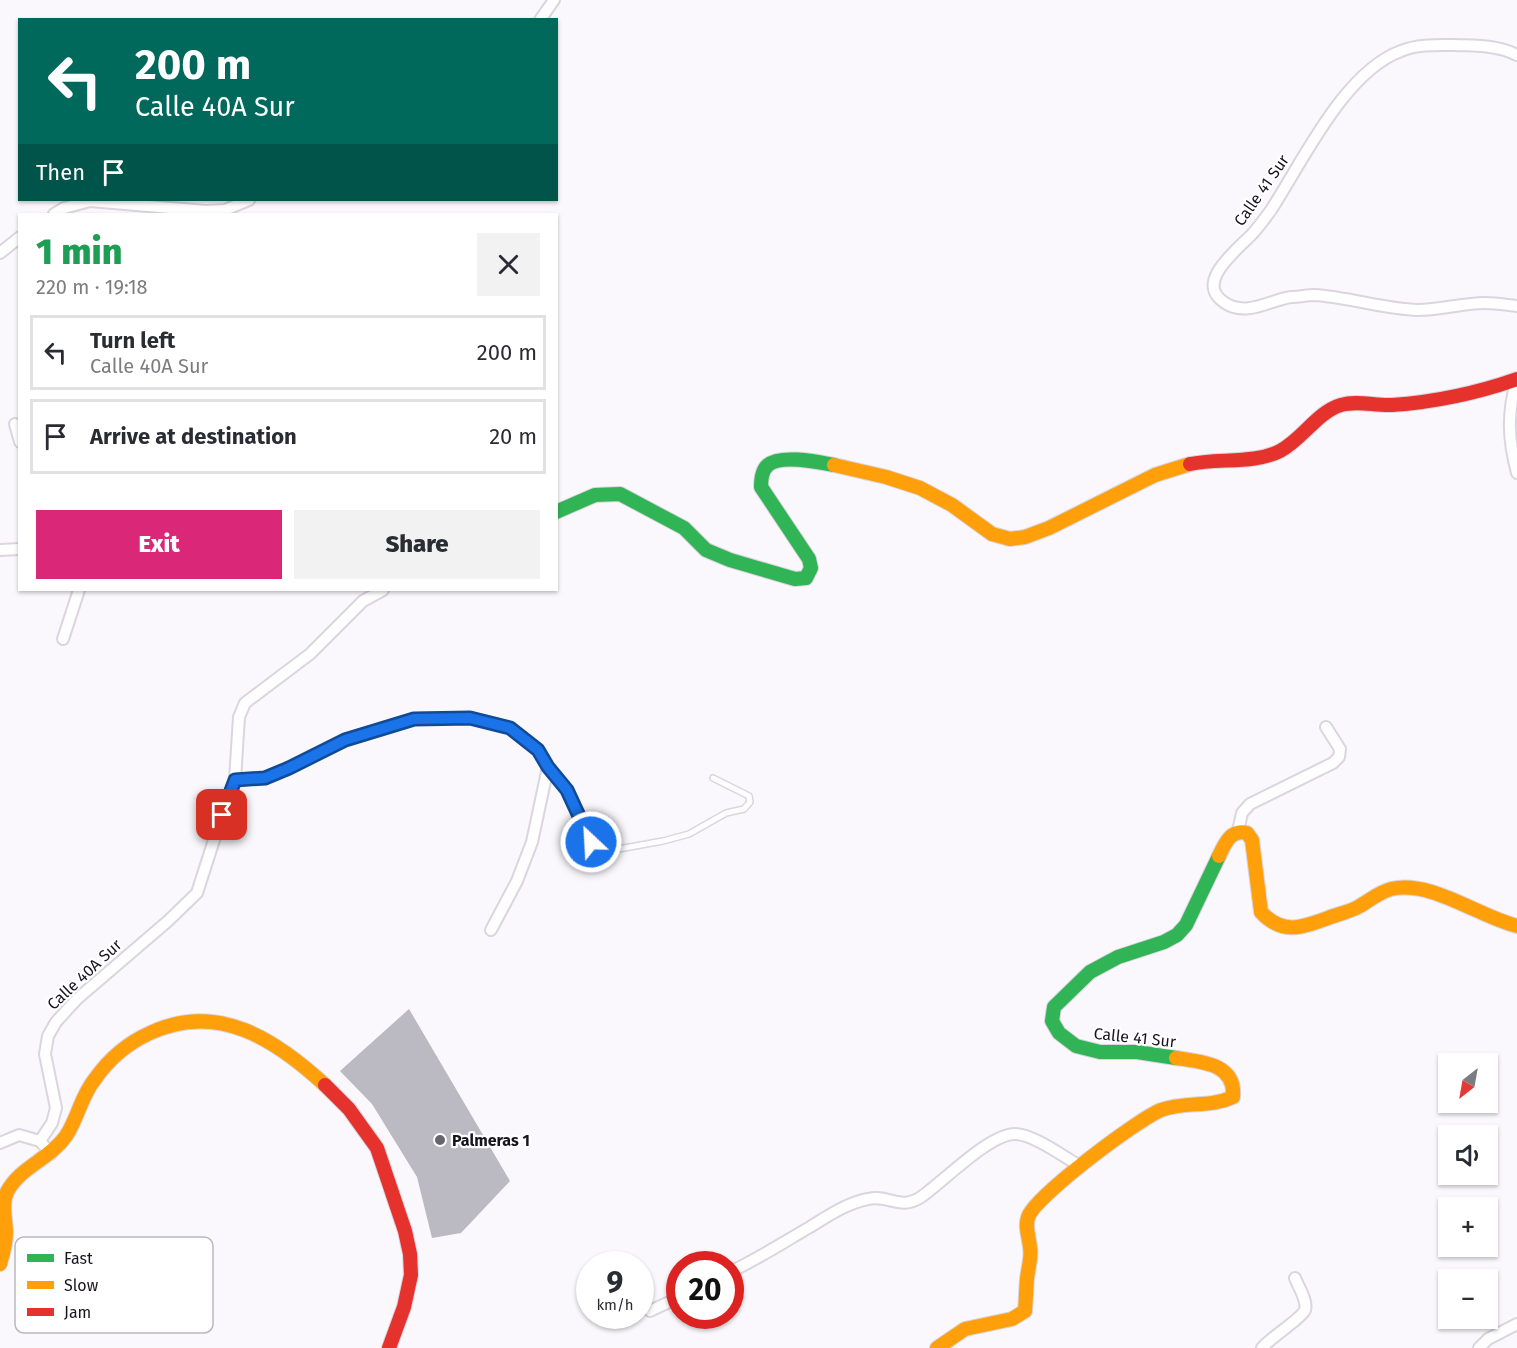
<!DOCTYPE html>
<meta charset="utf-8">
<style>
:root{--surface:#fff;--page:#f2f2f3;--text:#2b2b33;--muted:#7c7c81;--line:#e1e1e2;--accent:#db2777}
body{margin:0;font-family:"Fira Sans",sans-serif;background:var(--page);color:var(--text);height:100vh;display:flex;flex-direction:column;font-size:22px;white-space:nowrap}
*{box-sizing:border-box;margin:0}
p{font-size:20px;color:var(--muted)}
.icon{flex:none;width:33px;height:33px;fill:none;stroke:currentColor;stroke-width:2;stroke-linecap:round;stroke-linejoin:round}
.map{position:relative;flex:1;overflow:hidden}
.side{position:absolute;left:18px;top:213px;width:540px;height:378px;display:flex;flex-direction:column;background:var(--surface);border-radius:0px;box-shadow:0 2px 4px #0004}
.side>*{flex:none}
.banner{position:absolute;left:18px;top:18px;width:540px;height:183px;border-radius:0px;box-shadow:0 2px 4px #0004;background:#00695c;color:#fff;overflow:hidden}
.needle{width:39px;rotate:211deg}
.controls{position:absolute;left:1438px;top:1053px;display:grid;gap:12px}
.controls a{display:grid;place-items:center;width:60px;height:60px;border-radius:0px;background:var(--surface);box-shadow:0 2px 4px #0004;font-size:30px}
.speed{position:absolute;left:576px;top:1251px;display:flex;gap:12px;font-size:30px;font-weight:700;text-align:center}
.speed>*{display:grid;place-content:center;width:78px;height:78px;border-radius:50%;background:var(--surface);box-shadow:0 2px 4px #0004;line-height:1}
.speed small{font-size:15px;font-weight:400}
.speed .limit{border:9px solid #d22;background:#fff;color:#111}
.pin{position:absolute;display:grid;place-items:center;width:51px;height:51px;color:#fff;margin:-26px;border-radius:12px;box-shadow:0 3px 9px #0006}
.me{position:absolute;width:66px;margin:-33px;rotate:335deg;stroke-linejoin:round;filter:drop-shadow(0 0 4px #0008)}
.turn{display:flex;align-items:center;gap:21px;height:126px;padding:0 18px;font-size:27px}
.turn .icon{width:78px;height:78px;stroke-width:2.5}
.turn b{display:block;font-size:42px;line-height:51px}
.then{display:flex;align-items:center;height:57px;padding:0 18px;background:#0003;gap:12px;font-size:22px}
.round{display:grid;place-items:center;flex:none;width:63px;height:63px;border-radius:0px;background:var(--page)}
.head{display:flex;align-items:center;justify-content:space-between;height:102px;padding:0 18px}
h1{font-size:36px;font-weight:800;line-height:45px;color:#1e9e55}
.button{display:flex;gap:12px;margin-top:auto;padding:12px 18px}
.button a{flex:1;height:69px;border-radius:0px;background:var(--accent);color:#fff;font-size:24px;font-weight:800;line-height:69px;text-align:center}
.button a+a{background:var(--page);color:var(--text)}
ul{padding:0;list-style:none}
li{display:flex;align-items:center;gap:18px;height:75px;margin:0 12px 9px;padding:0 6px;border:3px solid var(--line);border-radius:0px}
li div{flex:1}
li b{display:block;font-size:22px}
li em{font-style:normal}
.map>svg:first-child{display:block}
.building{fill:#bbb9c1}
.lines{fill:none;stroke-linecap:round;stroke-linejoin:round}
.lane-casing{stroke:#dad5de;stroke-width:8}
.street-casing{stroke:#dad5de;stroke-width:14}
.fast-casing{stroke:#dad5de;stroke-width:16}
.slow-casing{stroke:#dad5de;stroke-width:16}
.jam-casing{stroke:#dad5de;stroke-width:16}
.lane{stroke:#fefeff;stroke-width:5}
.street{stroke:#fefeff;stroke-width:10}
.fast{stroke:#30b455;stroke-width:14}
.slow{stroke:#ff9f0a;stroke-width:14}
.jam{stroke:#e5322d;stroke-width:14}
.route-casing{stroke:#114b97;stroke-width:15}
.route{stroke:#1a73e8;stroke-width:10}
.poi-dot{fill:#68636c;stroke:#fff;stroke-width:2}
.labels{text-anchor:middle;stroke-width:4.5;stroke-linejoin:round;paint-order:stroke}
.street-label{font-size:16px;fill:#19131e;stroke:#fff}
.poi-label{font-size:16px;font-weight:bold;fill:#19131e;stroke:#fff;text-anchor:start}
.key{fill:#fff;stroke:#bab8bc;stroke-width:1.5}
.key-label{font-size:16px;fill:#19131e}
</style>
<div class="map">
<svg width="1517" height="1348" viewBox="0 0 1517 1348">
<rect width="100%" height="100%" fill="#faf8fc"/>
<path class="building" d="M409 1009 510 1181 461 1233 432 1238 417 1177 372 1104 340 1071Z"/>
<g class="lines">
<g class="lane-casing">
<path id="lane" d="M549 768 567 790 591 842 600 850H613L663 841 689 834 726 813 744 809 750 802 749 796 713 778"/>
</g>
<g class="street-casing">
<g id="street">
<path d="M540 20 554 0"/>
<path d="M1517 55C1498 45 1476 46 1455 45 1437 45 1418 44 1401 51 1344 72 1303 161 1271 210 1266 217 1260 225 1254 232 1240 248 1192 282 1225 303 1247 317 1270 300 1291 297 1299 297 1307 295 1314 295 1349 297 1383 309 1418 310 1440 310 1463 303 1485 303 1496 303 1507 305 1517 306"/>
<path d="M54 214 64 208 90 201 206 211 225 210 249 200"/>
<path d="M0 253 20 237"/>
<path d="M1517 379C1507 413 1508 439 1517 473"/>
<path d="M15 424 20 442"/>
<path d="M0 550 20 549"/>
<path d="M383 590 363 601 310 654 245 703 239 717 235 780 265 778 289 768 345 740 414 719 470 718 510 728 538 750 548 767 532 842 517 881 491 930"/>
<path d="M63 639 79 590"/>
<path d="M1238 831 1242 813 1250 804 1333 763 1339 757 1340 749 1326 727"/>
<path d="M0 1143 19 1135 40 1141"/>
<path d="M51 1154 40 1141 52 1123 56 1108 45 1054 48 1036 56 1022 77 999 168 921 197 893 222 815 235 780"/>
<path d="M730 1272C758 1259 784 1242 810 1227 828 1216 847 1203 868 1199 888 1194 900 1211 921 1197 943 1182 989 1134 1015 1134 1033 1134 1064 1157 1080 1166"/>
<path d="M650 1311 680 1297"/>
<path d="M1262 1348C1271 1337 1301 1319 1305 1310 1308 1301 1298 1286 1295 1278"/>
<path d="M1479 1348 1488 1339 1517 1324"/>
</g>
</g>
<g class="fast-casing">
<g id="fast">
<path d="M556 512 595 495 620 494 684 528 706 550 730 560 795 579 806 578 811 568 809 559 761 487C761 479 762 470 768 465 781 454 818 462 834 465"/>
<path d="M1176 1058 1137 1052H1100L1076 1046 1059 1033 1052 1021 1054 1007 1090 972 1118 957 1164 942 1177 935 1186 925 1219 856"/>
</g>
</g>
<g class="slow-casing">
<g id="slow">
<path d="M834 465 886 477 920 488 952 505 992 534 1010 539 1025 537 1049 528 1155 475 1190 464"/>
<path d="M1219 856C1225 843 1231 829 1247 833L1252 840 1261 912C1282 935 1302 928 1328 918 1338 914 1349 912 1358 907 1369 901 1379 892 1391 889 1432 880 1477 916 1517 926"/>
<path d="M0 1264C3 1254 6 1244 6 1233 6 1219 1 1205 7 1192 20 1167 50 1159 66 1136 78 1118 81 1096 95 1079 109 1059 128 1043 150 1033 218 1001 276 1040 325 1085"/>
<path d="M937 1348 965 1329 1012 1319 1025 1311C1026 1300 1026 1289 1027 1279 1028 1268 1032 1258 1030 1247 1029 1237 1024 1225 1029 1215 1040 1193 1137 1120 1161 1110 1185 1101 1210 1108 1233 1097 1236 1063 1201 1062 1176 1058"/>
</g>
</g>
<g class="jam-casing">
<g id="jam">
<path d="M1190 464C1218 458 1255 464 1280 451 1302 440 1317 412 1341 405 1357 400 1375 406 1392 405 1434 402 1477 393 1517 379"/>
<path d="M325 1085 349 1109 377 1148 405 1231 410 1254 411 1275 404 1307 389 1348"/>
</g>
</g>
<use href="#lane" class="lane"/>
<use href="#street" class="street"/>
<use href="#fast" class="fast"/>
<use href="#slow" class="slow"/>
<use href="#jam" class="jam"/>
</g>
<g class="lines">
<g class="route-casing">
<path id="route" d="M222 815 235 780 265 778 289 768 345 740 414 719 470 718 510 728 538 750 548 767 567 790 591 842"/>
</g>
<use href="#route" class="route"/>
</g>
<circle class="poi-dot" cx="440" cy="1140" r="6"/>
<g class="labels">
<g class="street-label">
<text transform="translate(1261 190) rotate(-55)" y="6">Calle 41 Sur</text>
<text transform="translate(84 974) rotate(-43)" y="6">Calle 40A Sur</text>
<text transform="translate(1135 1037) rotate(6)" y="6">Calle 41 Sur</text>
</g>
<g class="poi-label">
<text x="452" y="1146">Palmeras 1</text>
</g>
</g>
<rect x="15" y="1237" width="198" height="96" rx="9" class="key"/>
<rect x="27" y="1254" width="27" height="8" fill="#30b455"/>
<rect x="27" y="1281" width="27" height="8" fill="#ff9f0a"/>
<rect x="27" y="1308" width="27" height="8" fill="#e5322d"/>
<g class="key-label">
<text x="64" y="1264">Fast</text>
<text x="64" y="1291">Slow</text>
<text x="64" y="1318">Jam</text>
</g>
</svg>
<div class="controls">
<a><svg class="needle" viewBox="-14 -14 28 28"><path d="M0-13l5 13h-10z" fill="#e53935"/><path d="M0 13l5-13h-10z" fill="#7c7c81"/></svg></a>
<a><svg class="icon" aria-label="sound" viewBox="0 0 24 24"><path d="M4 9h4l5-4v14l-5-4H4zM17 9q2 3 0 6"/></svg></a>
<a>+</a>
<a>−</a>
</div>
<div class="speed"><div>9<small>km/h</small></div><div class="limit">20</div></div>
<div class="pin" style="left:222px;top:815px;background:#d93025"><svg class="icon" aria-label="arrive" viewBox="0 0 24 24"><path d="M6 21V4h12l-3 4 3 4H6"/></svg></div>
<svg class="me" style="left:591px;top:842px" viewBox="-20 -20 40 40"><circle r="17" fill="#1a73e8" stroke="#fff" stroke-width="3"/><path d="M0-11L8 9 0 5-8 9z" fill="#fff"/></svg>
<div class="banner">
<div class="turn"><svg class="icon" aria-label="left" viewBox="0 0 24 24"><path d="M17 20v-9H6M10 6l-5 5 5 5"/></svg><div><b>200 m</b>Calle 40A Sur</div></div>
<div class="then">Then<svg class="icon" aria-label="arrive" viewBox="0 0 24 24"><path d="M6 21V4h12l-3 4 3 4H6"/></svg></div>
</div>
<section class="side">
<div class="head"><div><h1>1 min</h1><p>220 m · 19:18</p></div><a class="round"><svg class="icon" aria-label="close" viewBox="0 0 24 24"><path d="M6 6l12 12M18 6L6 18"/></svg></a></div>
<ul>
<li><svg class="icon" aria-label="left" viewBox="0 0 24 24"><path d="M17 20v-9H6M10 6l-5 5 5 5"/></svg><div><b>Turn left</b><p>Calle 40A Sur</p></div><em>200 m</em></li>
<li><svg class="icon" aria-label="arrive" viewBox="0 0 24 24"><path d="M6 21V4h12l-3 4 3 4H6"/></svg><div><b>Arrive at destination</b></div><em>20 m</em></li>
</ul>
<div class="button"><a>Exit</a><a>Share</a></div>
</section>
</div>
